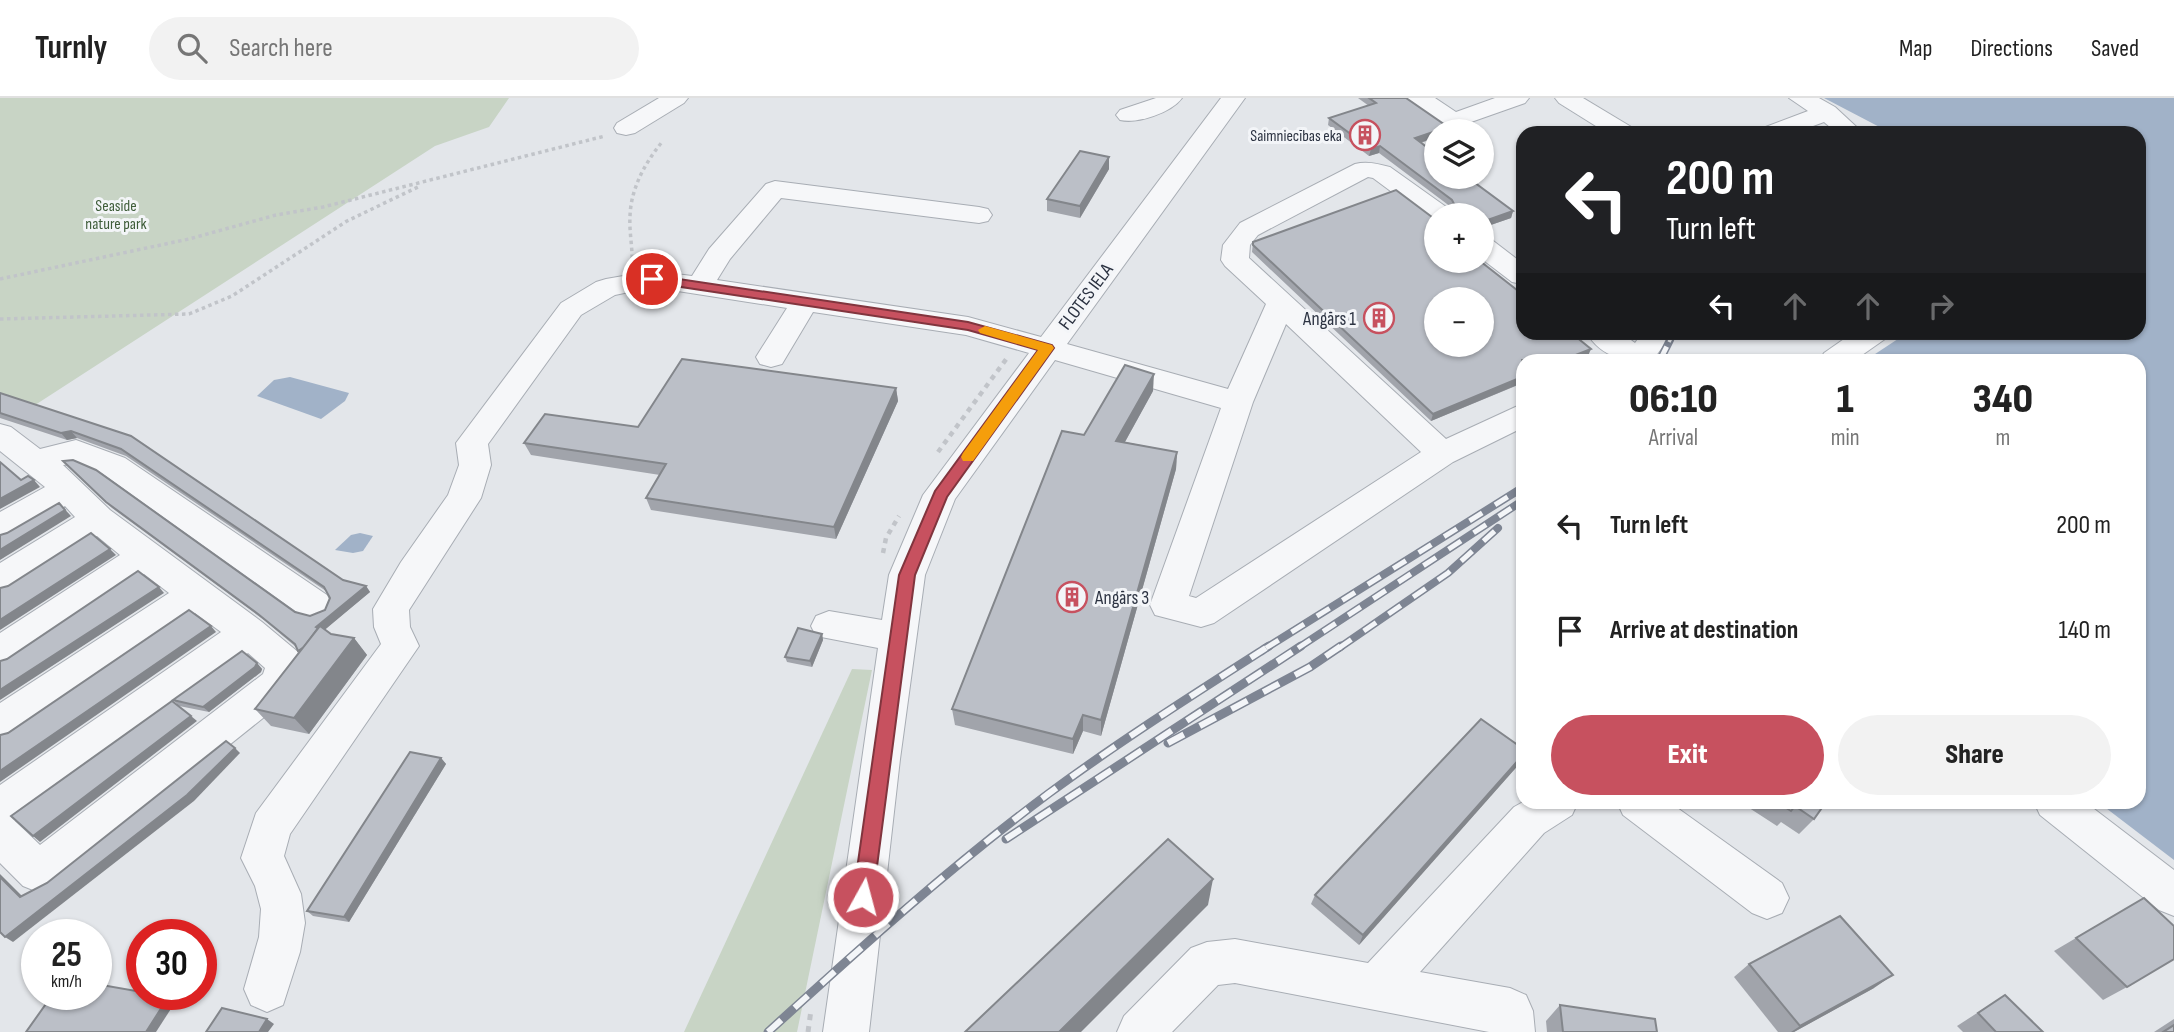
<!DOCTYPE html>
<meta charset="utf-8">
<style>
:root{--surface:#fff;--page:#f2f2f2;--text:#222;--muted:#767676;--line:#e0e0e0;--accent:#c7515f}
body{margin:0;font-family:"Sofia Sans Condensed",sans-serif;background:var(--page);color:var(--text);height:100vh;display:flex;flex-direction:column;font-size:26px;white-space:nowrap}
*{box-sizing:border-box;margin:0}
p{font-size:23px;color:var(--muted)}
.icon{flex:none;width:38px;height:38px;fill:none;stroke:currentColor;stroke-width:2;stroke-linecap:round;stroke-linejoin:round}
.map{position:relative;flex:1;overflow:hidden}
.side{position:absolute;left:1516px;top:256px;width:630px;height:455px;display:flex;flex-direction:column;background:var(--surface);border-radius:21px;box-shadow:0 2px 5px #0004}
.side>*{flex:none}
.guide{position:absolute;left:1516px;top:28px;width:630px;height:214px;border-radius:21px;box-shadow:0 2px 5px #0004;background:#202124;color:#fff;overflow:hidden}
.controls{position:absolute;left:1424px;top:21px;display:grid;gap:14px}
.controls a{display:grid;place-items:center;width:70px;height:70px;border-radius:50%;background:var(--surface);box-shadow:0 2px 5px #0004;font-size:35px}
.speed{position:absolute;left:21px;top:821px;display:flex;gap:14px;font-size:35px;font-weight:700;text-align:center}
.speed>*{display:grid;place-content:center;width:91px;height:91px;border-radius:50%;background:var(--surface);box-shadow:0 2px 5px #0004;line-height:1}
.speed small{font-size:18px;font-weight:400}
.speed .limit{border:10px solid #d22;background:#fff;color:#111}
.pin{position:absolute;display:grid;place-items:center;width:60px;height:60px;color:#fff;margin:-30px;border:4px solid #fff;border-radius:50%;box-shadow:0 2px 7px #0007}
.me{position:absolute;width:77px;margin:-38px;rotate:7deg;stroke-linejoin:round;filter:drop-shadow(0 0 5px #0008)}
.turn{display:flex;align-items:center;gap:24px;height:147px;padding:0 35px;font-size:32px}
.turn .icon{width:91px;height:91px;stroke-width:2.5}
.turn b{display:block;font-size:49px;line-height:60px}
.lanes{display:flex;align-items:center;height:66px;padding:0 35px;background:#0003;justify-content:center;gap:35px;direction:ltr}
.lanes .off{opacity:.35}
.eta{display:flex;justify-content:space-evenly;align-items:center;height:119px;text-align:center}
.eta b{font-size:42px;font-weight:800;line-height:49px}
.cta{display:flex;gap:14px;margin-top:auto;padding:14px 35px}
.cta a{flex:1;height:80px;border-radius:42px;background:var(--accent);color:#fff;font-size:28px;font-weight:800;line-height:80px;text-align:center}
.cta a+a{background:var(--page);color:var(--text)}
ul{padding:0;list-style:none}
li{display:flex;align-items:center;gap:21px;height:105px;padding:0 35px}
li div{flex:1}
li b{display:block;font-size:26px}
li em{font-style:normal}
header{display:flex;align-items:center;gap:42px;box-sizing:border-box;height:98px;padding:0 35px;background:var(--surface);border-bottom:2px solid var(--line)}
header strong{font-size:33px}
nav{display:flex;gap:38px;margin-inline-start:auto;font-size:24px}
.search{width:490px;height:63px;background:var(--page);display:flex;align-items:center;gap:18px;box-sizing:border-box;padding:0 24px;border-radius:38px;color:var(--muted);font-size:26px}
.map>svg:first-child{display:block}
.green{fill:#c8d4c5}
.water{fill:#a1b2c8}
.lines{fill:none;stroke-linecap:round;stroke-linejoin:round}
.minor-casing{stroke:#a8adb4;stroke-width:2}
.path-far2{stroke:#c1c4c9;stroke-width:3.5;stroke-dasharray:3.5 3.5;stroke-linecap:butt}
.path-far1{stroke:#c1c4c9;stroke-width:4.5;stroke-dasharray:5 5;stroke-linecap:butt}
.path{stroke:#c1c4c9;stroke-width:5;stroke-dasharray:6 6;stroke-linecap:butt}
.minor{fill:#f6f7f9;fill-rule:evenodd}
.rail-far2-casing{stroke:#7e8593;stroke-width:5}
.rail-far1-casing{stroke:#7e8593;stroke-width:8}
.rail-casing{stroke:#7e8593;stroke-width:9}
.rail-far2{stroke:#f3f5f8;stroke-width:3.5;stroke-dasharray:11;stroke-linecap:butt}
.rail-far1{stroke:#f3f5f8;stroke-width:5;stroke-dasharray:15;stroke-linecap:butt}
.rail{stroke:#f3f5f8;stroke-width:6;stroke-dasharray:18;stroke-linecap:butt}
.wall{fill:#a1a4ab}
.shaded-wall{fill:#83868b}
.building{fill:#bbbfc7;stroke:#83868b;stroke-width:2;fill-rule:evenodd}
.route{fill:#c7515f;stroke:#81353e;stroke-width:2}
.slow{fill:#f59e0b}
.labels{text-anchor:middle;stroke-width:6;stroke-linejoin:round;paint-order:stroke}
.far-poi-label{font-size:16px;fill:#2c3342;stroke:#f3f5f8;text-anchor:end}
.far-park-label{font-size:16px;fill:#3f5d3a;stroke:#f3f5f8}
.street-label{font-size:19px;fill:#2c3342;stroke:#f3f5f8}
.poi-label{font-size:19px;fill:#2c3342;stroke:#f3f5f8;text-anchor:end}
</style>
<header>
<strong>Turnly</strong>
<div class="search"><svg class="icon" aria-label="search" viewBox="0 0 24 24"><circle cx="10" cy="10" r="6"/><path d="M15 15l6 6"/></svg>Search here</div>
<nav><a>Map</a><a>Directions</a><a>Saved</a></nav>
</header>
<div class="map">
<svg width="2174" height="934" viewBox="0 0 2174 934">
<rect width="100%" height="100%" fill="#e3e6ea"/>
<g class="green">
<path d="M0 0H509L489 29 435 48 32 309 0 299Z"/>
<path d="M852 571 872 572 797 934H684Z"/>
</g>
<g class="water">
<path d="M1824 0H2174V762L2098 704H2138V262H1866L1907 235 2138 234V35H1891Z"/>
<path d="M290 279 349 295 345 303 321 321 257 298 274 282Z"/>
<path d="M360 435 373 438 363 453 353 455 335 452 351 437Z"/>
</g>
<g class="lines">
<g class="minor-casing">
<g id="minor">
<path d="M659 0H688L684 5 635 35 626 37 617 35 614 30 617 25Z"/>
<path d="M1156 0H1182C1171 15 1137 26 1120 22L1116 17 1120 12Z"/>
<path d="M1221 0H1245L1067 246 1228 291 1266 206 1225 168 1221 162 1223 147 1240 125 1355 66C1367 63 1378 66 1390 69L1449 111 1453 117H1437V124L1431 123 1373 80 1368 79 1258 137 1250 147 1249 160 1446 341 1522 306V330L1453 364 1214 525 1201 529 1155 517 1150 507 1221 310 1055 262 955 401 925 477 900 661 869 934H823L878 550 816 538 811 528 816 518 829 513 882 522 889 477 923 397 1029 255 966 237 813 214 782 266 771 269 760 266 756 259 787 210 652 189 615 197 581 217 488 346 491 367 481 400 409 512 410 529 419 548 290 736 284 758 301 796 305 825 300 854 283 907 267 914 251 907 244 891 259 839 261 811 255 788 241 760 256 715 381 546 374 529 373 511 401 464 448 397 459 367 456 345 561 205 596 184 606 181 652 173 692 178 709 151 766 86 775 83 979 109 988 111 992 117 988 123 979 125 781 100 730 161 717 182 968 219 1041 239ZM1286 226 1421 354 1196 500 1189 498 1253 304Z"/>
<path d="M1407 0H1435L1456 14 1495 0H1529L1525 5 1454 30 1446 28Z"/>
<path d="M1555 0H1583L1633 30 1636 35H1607L1559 5Z"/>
<path d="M1789 0H1819L1835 9 1863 35H1837L1824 24 1794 35H1760L1763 30 1808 13Z"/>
<path d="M1482 140 1492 142 1522 165V186L1512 184 1482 161Z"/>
<path d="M1586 234H1620L1635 245 1643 234H1673L1653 262C1625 262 1603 262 1586 234Z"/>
<path d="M1854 234H1889L1885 241 1855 262H1820L1824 255Z"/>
<path d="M0 326 11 329 40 351 76 342 125 360 327 497 332 507 327 517 314 521 301 517 103 376 79 365 63 367 110 412 262 524 298 554 304 565 293 596 53 788 38 794 23 788 0 765V687L221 534 195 515 14 638 0 643V605L169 495 144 476 13 565 0 569V535L120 457 97 438 13 492 0 496V465L75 419 65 408 12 439 0 443V414L45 389 0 353ZM248 555 265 570 263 576 40 747 15 723Z"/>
<path d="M1523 704H1578L1572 717 1544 735 1420 874 1510 890 1526 897 1533 913 1535 934H1489L1235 885 1218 887 1172 934H1117L1124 918 1191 850 1207 844 1235 841 1368 865 1514 709Z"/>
<path d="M1617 704H1669L1782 785 1789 800 1782 815 1767 821 1752 815 1623 717Z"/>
<path d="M2034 704H2085L2174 772V818L2159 812 2040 717Z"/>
</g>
</g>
<g class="path-far2">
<path d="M632 167C633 151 629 134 630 118 631 90 645 65 662 44"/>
<path d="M0 181 189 141 276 117 323 109 605 38"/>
<path d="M0 221 189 216 232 198 347 123 420 88"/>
</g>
<g class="path-far1">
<path d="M938 354 1007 260"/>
<path d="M883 455 886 440 899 418"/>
</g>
<path class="path" d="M808 934 811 912"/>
<use href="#minor" class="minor"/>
<g class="rail-far2-casing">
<path id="rail-far2" d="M1669 244 1674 234"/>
</g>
<g class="rail-far1-casing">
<g id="rail-far1">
<path d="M1660 262 1670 242"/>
<path d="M1266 550 1522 390"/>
<path d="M1298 550 1522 403"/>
<path d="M1339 550 1448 475 1498 430"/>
</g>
</g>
<g class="rail-casing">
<g id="rail">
<path d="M1168 645 1310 569 1341 548"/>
<path d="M1006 741 1301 548"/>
<path d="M768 934C858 852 950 769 1048 696 1120 643 1194 596 1269 548"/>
</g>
</g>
<use href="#rail-far2" class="rail-far2"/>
<use href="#rail-far1" class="rail-far1"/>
<use href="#rail" class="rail"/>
</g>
<g class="wall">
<path d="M1358 0H1406L1437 33V39L1421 45 1513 113 1511 120 1482 130V117H1440L1441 113 1452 112 1451 109 1379 55 1369 58 1328 27 1329 20 1369 8Z"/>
<path d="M1109 59V71L1080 120 1047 113V101Z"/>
<path d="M1432 119 1437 163 1588 258 1431 323 1252 154 1253 144Z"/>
<path d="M896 290 898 303 836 441 651 412 646 400 660 377 531 357 524 345 638 329Z"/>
<path d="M1153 293 1125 344 1177 354 1176 371 1101 638 1083 633 1073 656 955 627 952 611 1084 337Z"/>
<path d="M0 295 131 338 343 482 366 488 370 494 325 531 331 536 354 540 367 557 309 636 271 628 255 611 299 554 296 549 264 522 112 410 69 369 295 514 310 518 325 512 330 500 326 493 126 358 77 340 67 342 0 320Z"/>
<path d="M822 536 823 542 812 569 787 564 785 559Z"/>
<path d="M257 565 262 571 261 574 209 614 179 608 173 602Z"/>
<path d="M1522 650V662L1521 664 1359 847 1311 806 1315 797Z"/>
<path d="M441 660 446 666 349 824 313 818 307 813Z"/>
<path d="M1704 704H1714L1711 708Z"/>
<path d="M1740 704H1826L1814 721 1799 736 1781 724 1777 728Z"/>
<path d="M2076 840 2127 889 2103 902 2054 853Z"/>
<path d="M1749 866 1874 890 1794 934H1778L1734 879Z"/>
<path d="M2005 897 2043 934H1963L1957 928Z"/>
<path d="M1560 907 1657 934H1547L1546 923Z"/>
<path d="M2174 921V934H2154Z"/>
</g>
<g class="shaded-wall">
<path d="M1448 29 1447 33H1437V39L1413 47 1415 40Z"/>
<path d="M1380 48 1379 55 1369 58 1371 51Z"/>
<path d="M1109 59V71L1080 120V108Z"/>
<path d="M1513 113 1511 120 1482 130V124Z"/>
<path d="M1591 251 1588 258 1577 262H1563Z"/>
<path d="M1154 276 1153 293 1116 360V343Z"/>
<path d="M1522 279V285L1431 323 1433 316Z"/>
<path d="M896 290 898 303 836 441 834 429Z"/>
<path d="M71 333 77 340 67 342 61 335Z"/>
<path d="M1177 354 1176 371 1101 638V622Z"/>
<path d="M34 382 40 389 0 411V401Z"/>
<path d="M59 405 71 418 0 462V452Z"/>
<path d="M110 451 116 457 0 532V522Z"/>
<path d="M366 488 370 494 321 535 316 529Z"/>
<path d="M159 489 164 495 0 602V592Z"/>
<path d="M211 528 216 534 0 684V673Z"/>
<path d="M822 536 823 542 812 569 810 563Z"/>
<path d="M354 540 367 557 309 636 294 620Z"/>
<path d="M257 565 262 571 261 574 209 614 203 609Z"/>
<path d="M1083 617V633L1073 656V641Z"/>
<path d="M191 618 197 623 40 744 33 738Z"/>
<path d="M235 650 240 655 194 703 13 844 5 839Z"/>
<path d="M1522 658 1521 664 1359 847 1363 837Z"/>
<path d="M441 660 446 666 349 824 344 819Z"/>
<path d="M0 776 28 804 20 799 0 779Z"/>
<path d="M1213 781 1208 807 1081 934H1059Z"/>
<path d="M1893 877 1874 890 1794 934H1791L1800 928Z"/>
<path d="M169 898 176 903 156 934H146Z"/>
<path d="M267 921 274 926 268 934H259Z"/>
</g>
<g class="building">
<path d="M1369 0H1406L1448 29 1415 40 1437 57V79H1467L1513 113 1482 124V117H1441V113L1457 112 1452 102 1380 48 1371 51 1329 20 1376 5Z"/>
<path d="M1080 53 1109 59 1080 108 1047 101Z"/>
<path d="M1396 92 1432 119H1437V163H1480L1522 196V234H1570L1591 251 1563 262H1522V279L1433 316 1253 147V144ZM1437 201H1482V247H1437Z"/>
<path d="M682 261 896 290 834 429 646 400 666 366 524 345 545 316 638 329Z"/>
<path d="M1125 267 1154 276 1116 343 1177 354 1101 622 1083 617 1073 641 952 611 1062 333 1084 337Z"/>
<path d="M0 295 131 338 343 482 366 488 316 529 318 530 304 549 298 553 295 546 258 516 106 404 63 363 73 362 96 372 295 514 310 518 325 512 330 500 324 489 121 351 71 333 61 335 0 315Z"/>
<path d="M0 364 21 382 28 378 34 382 0 401Z"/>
<path d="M59 405 65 412 0 452V437L7 435Z"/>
<path d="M91 435 110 451 0 522V490L8 488Z"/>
<path d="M138 473 159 489 0 592V563L7 561Z"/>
<path d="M189 512 211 528 0 673V637L8 635Z"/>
<path d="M320 528 331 536 354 540 294 620 255 611Z"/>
<path d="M798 530 822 536 810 563 785 559Z"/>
<path d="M242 553 257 565 255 569 203 609 173 602Z"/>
<path d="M172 603 191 618 33 738 11 718Z"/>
<path d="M1481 621 1522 650V658L1363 837 1315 797Z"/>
<path d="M226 643 235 650 187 697 5 839 0 834V779L20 799 47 785Z"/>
<path d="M410 654 441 660 344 819 307 813Z"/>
<path d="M1777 704H1826L1814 721 1795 708 1791 713Z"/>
<path d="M1168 741 1213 781 1059 934H965Z"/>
<path d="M2144 800 2174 828V861L2127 889 2076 840Z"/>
<path d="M1840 818 1893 877 1800 928 1749 866Z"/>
<path d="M96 886 142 894V896H156L169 898 146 934H26L53 896H96Z"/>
<path d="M2005 897 2043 934H1996L1978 915Z"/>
<path d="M1560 907 1655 921 1657 934H1563Z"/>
<path d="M222 910 267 921 259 934H206Z"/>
<path d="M2174 927V934H2163Z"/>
</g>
<path class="route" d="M652 177 968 224 1052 247 1054 250 947 399 915 477 873 799 870 805 863 808 856 805 853 799 899 477 935 393 1038 252 968 232 648 184 646 181Z"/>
<path class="slow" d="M985 228 1052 247 1054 250 973 363H963L961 359 963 355 1038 252 980 235 978 232Z"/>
<defs>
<g id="building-ring" transform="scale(1.575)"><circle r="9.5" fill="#f3f5f8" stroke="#c7515f" stroke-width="1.5"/><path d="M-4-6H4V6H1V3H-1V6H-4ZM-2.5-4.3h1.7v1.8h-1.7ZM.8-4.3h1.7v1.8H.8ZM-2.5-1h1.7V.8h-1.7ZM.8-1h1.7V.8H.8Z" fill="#c7515f"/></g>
</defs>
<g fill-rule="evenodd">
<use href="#building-ring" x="1365" y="37"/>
<use href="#building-ring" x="1379" y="220"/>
<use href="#building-ring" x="1072" y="499"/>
</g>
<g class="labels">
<g class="far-poi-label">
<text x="1342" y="43">Saimniecības eka</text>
</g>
<g class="far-park-label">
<text x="116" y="113">Seaside<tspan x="116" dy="18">nature park</tspan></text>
</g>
<g class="street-label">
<text transform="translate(1085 198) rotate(-53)" y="7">FLOTES IELA</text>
</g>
<g class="poi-label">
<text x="1356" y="227">Angārs 1</text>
<text x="1095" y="506" text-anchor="start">Angārs 3</text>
</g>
</g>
</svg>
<div class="controls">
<a><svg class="icon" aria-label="layers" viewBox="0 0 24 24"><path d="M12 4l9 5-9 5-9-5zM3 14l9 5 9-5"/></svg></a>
<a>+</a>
<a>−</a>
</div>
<div class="speed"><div>25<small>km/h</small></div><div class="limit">30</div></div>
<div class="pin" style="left:652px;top:181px;background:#d93025"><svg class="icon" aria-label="arrive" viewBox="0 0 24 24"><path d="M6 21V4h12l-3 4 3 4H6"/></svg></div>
<svg class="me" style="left:863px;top:799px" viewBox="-20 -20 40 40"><circle r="17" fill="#c7515f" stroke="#fff" stroke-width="3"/><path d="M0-11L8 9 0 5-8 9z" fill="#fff"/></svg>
<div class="guide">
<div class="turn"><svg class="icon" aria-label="left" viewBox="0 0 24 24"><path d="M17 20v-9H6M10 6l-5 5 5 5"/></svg><div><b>200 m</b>Turn left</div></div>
<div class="lanes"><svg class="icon" aria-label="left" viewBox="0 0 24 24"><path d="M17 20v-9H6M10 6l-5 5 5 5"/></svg><svg class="icon off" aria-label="ahead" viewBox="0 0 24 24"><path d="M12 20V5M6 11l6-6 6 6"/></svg><svg class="icon off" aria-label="ahead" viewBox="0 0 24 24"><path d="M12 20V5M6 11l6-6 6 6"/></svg><svg class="icon off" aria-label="right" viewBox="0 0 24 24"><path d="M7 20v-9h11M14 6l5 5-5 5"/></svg></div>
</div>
<section class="side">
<div class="eta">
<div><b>06:10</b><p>Arrival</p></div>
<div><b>1</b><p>min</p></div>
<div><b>340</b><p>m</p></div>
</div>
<ul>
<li><svg class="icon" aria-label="left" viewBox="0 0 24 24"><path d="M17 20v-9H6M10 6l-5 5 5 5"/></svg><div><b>Turn left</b></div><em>200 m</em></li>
<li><svg class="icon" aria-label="arrive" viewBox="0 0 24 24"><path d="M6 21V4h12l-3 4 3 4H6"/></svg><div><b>Arrive at destination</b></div><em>140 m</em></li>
</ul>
<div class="cta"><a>Exit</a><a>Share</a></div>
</section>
</div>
